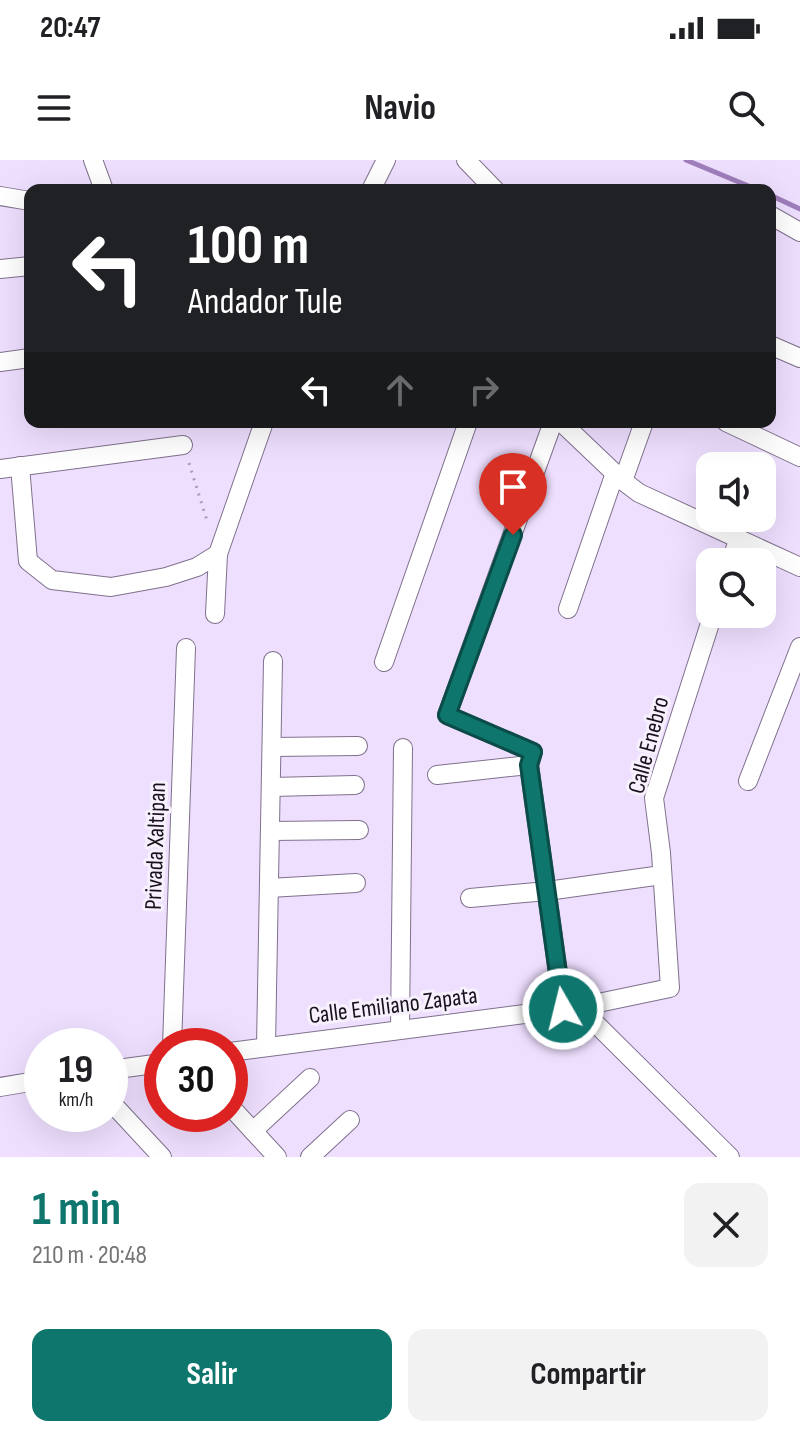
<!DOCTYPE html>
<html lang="es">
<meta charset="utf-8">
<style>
:root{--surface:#fff;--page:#f2f2f2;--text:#202124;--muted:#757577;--accent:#0f766e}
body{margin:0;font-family:"Sofia Sans Condensed",sans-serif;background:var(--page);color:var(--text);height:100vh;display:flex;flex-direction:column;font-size:30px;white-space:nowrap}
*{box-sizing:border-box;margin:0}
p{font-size:26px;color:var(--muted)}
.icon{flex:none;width:44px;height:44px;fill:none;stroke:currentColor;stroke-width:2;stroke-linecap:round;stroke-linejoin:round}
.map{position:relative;height:997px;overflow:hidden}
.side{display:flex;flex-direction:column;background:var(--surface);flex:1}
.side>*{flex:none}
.banner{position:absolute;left:24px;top:24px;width:752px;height:244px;border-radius:16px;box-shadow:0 8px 32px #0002;background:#202124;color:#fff;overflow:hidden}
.fabs{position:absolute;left:696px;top:292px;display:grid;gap:16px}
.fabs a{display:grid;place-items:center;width:80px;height:80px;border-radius:16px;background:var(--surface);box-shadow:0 8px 32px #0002;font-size:40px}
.speed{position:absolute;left:24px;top:868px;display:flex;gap:16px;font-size:40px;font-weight:700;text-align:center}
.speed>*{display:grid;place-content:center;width:104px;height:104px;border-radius:50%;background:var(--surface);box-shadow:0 8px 32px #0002;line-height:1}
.speed small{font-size:20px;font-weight:400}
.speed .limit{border:12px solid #d22;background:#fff;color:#111}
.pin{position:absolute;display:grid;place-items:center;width:68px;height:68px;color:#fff;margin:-82px -34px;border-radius:50% 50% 50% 0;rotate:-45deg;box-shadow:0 0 8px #0007}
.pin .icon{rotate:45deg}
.me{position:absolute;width:88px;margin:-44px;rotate:352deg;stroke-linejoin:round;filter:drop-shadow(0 0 6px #0008)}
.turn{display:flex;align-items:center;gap:28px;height:168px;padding:0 32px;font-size:36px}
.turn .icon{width:104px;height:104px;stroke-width:2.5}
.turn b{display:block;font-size:56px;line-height:68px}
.lanes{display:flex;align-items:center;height:76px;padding:0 32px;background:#0003;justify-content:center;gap:40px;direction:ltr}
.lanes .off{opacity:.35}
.round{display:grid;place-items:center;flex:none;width:84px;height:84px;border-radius:16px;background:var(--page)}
.head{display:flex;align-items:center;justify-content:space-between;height:136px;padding:0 32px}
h1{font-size:48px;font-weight:700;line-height:60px;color:var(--accent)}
.primary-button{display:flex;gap:16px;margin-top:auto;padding:16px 32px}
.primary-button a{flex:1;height:92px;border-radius:16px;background:var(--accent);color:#fff;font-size:32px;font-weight:700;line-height:92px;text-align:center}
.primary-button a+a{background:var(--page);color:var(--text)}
.status{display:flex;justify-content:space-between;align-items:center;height:56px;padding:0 40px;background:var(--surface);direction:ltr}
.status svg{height:22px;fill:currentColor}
header{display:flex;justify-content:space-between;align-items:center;height:104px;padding:0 32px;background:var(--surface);font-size:36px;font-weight:700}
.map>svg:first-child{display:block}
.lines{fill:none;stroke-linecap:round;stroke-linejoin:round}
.stream{stroke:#9e7ebb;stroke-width:5}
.minor-casing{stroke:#7f718c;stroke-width:20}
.path{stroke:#ab9eb7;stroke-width:3;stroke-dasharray:2 6;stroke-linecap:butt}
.minor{stroke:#fff;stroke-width:18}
.route-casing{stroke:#0a4d48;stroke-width:20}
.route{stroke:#0f766e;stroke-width:14}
.labels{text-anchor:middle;stroke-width:6;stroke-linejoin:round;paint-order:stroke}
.street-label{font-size:24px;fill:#17121c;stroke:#f7f1fe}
</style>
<div class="status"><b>20:47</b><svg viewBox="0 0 49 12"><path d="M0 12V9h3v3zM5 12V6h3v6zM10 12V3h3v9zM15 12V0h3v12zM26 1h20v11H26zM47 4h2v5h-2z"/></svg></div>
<header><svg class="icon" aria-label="menu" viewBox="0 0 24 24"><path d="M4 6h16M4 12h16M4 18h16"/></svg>Navio<svg class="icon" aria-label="search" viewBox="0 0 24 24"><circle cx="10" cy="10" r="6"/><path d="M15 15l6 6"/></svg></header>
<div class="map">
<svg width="800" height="997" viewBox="0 0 800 997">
<rect width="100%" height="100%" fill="#efdfff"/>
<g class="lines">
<g class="stream">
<path d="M686 0 758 30"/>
<path d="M770 35 800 49"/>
</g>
<g class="minor-casing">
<g id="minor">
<path d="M93 0 104 30"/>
<path d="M466 0 495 30"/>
<path d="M371 30 386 0"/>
<path d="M0 36 30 41"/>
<path d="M770 55 800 72"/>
<path d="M0 109 30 106"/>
<path d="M770 185 800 198"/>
<path d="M0 202 30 198"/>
<path d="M553 262 447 555 533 592 529 605 563 849"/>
<path d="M561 262 623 321 639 333 800 407"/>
<path d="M726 262 800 297"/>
<path d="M20 306 28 401 52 420 111 427 166 417 197 407 218 394"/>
<path d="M0 309 183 285"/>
<path d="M623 321 644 262"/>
<path d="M731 402 738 380"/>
<path d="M568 449 615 313"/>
<path d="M215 454 218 394 264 262"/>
<path d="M384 502 468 262"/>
<path d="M272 587 358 586"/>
<path d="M437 615 529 605"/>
<path d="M748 621 800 487"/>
<path d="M271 627 355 625"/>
<path d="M270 671 359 670"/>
<path d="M269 728 356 723"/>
<path d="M470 738 547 731 662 715"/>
<path d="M579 847 730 997"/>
<path d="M400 869 403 588"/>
<path d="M172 886 186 488"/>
<path d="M266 886 273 501"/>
<path d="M230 892 579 847 670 828 661 693 654 638 713 454"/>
<path d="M110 910 162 903"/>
<path d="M0 927 42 920"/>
<path d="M110 941 162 997"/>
<path d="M230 946 277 997"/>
<path d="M253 971 310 918"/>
<path d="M310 997 350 960"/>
</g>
</g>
<path class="path" d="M189 303 208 364"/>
<use href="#minor" class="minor"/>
</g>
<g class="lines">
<g class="route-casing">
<path id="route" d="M513 375 447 555 533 592 529 605 563 849"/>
</g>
<use href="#route" class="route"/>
</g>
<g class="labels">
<g class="street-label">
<text transform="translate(648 585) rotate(-75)" y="8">Calle Enebro</text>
<text transform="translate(155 686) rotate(-88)" y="8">Privada Xaltipan</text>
<text transform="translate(393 845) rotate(-7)" y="8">Calle Emiliano Zapata</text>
</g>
</g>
</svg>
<div class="fabs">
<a><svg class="icon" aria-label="sound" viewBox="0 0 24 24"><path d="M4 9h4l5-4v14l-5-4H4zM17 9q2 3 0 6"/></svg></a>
<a><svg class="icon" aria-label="search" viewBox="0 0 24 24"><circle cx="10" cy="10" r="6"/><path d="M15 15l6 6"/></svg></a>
</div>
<div class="speed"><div>19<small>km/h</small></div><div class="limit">30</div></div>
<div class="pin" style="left:513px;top:375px;background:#d93025"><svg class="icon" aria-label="arrive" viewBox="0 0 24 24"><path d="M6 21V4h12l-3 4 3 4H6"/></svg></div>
<svg class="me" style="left:563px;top:849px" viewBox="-20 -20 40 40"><circle r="17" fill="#0f766e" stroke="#fff" stroke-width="3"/><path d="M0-11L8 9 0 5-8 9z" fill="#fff"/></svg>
<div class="banner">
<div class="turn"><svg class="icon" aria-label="left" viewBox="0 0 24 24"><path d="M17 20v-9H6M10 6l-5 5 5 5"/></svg><div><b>100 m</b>Andador Tule</div></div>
<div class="lanes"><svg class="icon" aria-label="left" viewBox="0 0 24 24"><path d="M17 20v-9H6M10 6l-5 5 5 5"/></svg><svg class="icon off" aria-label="ahead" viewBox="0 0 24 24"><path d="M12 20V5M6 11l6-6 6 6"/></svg><svg class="icon off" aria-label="right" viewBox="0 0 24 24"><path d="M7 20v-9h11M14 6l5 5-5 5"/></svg></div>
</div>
</div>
<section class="side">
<div class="head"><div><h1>1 min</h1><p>210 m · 20:48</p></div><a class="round"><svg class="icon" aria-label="close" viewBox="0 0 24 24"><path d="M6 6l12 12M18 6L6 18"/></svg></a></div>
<div class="primary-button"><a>Salir</a><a>Compartir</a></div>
</section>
